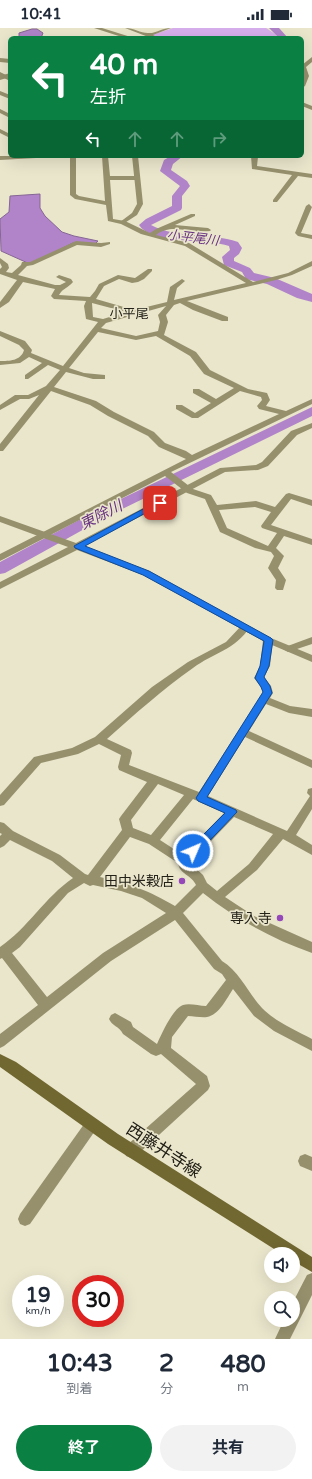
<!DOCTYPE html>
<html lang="ja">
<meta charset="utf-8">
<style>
:root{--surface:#fff;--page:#f2f2f3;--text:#1f2937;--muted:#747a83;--accent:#0b8043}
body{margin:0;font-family:"Varela Round","Noto Sans JP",sans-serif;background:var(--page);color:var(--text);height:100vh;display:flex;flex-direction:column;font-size:15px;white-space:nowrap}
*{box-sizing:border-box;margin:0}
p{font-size:13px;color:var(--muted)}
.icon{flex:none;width:22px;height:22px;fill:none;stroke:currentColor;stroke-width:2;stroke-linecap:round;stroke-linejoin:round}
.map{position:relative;height:1311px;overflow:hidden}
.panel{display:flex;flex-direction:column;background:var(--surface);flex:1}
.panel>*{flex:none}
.banner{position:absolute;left:8px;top:8px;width:296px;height:122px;border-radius:6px;box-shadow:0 4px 16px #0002;background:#0b8043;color:#fff;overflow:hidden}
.controls{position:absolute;left:264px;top:1219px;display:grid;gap:8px}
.controls a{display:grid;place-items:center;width:36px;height:36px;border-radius:50%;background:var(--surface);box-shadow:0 4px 16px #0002;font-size:20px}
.speed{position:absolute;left:12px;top:1247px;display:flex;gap:8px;font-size:20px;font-weight:700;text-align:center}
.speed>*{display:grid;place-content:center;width:52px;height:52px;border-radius:50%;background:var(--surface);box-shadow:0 4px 16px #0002;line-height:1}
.speed small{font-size:10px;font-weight:400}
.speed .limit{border:6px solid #d22;background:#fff;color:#111}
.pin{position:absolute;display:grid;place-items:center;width:34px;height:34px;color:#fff;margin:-17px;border-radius:8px;box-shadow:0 2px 6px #0006}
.me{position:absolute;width:44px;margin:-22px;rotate:45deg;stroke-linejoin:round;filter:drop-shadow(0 0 3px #0008)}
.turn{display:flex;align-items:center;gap:14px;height:84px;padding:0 16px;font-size:18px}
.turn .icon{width:52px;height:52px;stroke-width:2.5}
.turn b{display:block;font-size:28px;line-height:34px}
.lanes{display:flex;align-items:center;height:38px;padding:0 16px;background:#0003;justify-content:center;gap:20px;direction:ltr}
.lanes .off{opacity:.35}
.eta{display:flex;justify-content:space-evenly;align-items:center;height:68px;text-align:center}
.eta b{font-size:24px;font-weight:700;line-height:28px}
.primary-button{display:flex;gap:8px;margin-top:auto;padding:8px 16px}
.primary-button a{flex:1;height:46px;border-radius:24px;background:var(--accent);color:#fff;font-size:16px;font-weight:700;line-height:46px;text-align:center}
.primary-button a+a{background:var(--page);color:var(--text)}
.status{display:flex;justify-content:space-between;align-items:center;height:28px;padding:0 20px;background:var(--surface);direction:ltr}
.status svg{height:11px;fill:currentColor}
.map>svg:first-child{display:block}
.green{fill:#d7afec}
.water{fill:#b184c9;stroke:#866694}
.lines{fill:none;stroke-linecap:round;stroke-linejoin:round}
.river{fill:#b184c9;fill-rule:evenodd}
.minor{fill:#96906d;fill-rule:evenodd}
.tertiary{fill:#96906d;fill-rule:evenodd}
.secondary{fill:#716731;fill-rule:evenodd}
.route{fill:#1a73e8;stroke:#114b97}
.poi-dot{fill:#9548b9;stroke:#eae6cc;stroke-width:1.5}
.labels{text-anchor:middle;stroke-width:3.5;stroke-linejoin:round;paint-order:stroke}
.far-water-label{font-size:13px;font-style:italic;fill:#672f81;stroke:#eae6cc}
.far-neighbourhood-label{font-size:13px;fill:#232118;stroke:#eae6cc}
.poi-label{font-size:14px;fill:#232118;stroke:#eae6cc;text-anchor:end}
.water-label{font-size:15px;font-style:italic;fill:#672f81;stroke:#eae6cc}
.near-street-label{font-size:17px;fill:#232118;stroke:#eae6cc}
</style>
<div class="status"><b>10:41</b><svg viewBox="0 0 49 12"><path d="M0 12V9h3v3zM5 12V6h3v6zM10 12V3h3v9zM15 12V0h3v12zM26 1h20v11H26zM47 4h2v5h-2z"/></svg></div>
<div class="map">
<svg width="312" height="1311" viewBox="0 0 312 1311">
<rect width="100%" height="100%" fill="#eae6cc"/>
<path class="green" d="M173 0H266L275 6 278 10H191L172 8 159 10 152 7Z"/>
<g class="water">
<path d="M32 1H37L43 5 41 10H19V5Z"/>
<path d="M40 166V180L45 188 62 204 74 208 98 213 95 216 73 215 30 236 1 223 0 191 9 184 10 168Z"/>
</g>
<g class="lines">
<g class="river">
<path d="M269 0H279L288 10H279Z"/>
<path d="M171 128H183L173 136 171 142 187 153 190 158 182 168V180L181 182 151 197C178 211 209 204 238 214L242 220 239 226 234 230V233L250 240 254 245 275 250 312 266V274L297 270 267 256 246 251 242 244 224 237 222 229 230 222 229 218C208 211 150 216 139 197L146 191 172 178V168L180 158 160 143 164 132Z"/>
<path d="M312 379V388L106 489 5 545 0 546V534L96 483Z"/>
</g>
<g class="minor">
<path d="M125 0C134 0 140 5 148 5 155 6 162 0 171 0L153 7 159 10H151Z"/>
<path d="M169 8H183L186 10H166Z"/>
<path d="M312 29V34L306 39 309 48 305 58 302 60 303 48 302 37Z"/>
<path d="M0 30 10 31V35L0 34Z"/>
<path d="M10 45V49L0 52V48Z"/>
<path d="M0 63 10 67V71L0 67Z"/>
<path d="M0 81 10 86V90L0 85Z"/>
<path d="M0 101 10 106V110L0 105Z"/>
<path d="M0 128H39L36 130 0 132Z"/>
<path d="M70 128H76V166L79 168 105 173 102 128H108L110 148H137L140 150 137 152H110L113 191 125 193 150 205 156 201 191 186H195V188L175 197 208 200 211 202 210 203C191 207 173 194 156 207L189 215 253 254 288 245 312 233V238L292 247 276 252 187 273 228 289V293H222L193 282 180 275 174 277 166 287 168 294 164 307 196 324 210 342 248 361 267 365 270 372 266 378 286 383 312 371V376L171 444 193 461 211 467 217 477 256 473 275 479 286 466 289 465 312 472V478L291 471 271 497 312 511V517L284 508 276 520 284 528 278 540 286 552 283 562H277L275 560 276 552 268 540 274 528 271 524 255 520 220 504 205 471 187 465 165 448 0 533V526L186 431 159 419 148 408 108 388 90 377 51 363 3 423H0V416L39 367 29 371H20L0 382V377L15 367H28L46 358 60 342 48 337 28 351H25V347L42 335 29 329 20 335 0 337V333C9 333 21 333 24 322L19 317 0 308V303L25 313 32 322 31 325 63 338 98 294 86 291 84 278 86 273 54 271 51 268 55 261 23 254 9 274 0 280V274L17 252 0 246V241L2 239 0 235V230L8 236 9 240 6 244 12 245 21 237 22 234H30L76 213 101 215 110 214V216L101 219 77 217 33 237 27 238 18 247 55 257H60L66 254 56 249 59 247 71 251 73 254C68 260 63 260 59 267L90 269 95 263 99 256 118 247 135 250 148 241H152V243L144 251 138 254 132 255 119 251 104 258 96 271 134 282 167 274 170 259 182 251 185 253 177 260 174 272 246 255 185 218 141 206 121 196 108 193 106 177 75 171 70 167ZM92 275 126 284 103 291 93 289ZM166 278 158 287 160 294 158 303 136 308 101 300 106 295ZM98 304 136 312 156 308 190 328 204 346 234 360 216 371 199 361H193V365L211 375 195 385 182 377H176V381L192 390H198L240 363 261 369 262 372 257 378 259 381 279 386 192 427 186 423 165 415 154 404 114 384 96 373 54 359 66 344 93 351H105V347L84 345 69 340ZM255 479 271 484 261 498 262 500 277 505 268 518 227 500 219 482Z"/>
<path d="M251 128 258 129 257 138 312 146V150L298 148 277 174H273V172L292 147 252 141Z"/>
<path d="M309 176 312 179 301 205 312 207V211L298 208 295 205 306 178Z"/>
<path d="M245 596 250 599C235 622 213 625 193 640 162 662 135 686 107 711L131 722 132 725 129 737 199 764 263 665 261 659 254 650 260 638 263 612 265 610H271L273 612 270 638 264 649 271 658 273 665 270 670 290 678 312 681V689L289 685 266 676 249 703 312 732V740L245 709 208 768 287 803 310 768 307 765 308 761 312 760V781L296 807 312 817V827L283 811 257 842 225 869 254 888 312 914V925C272 911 236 891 203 865L183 885 222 933C240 944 248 965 262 980 276 994 295 1002 312 1011V1023L274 1003 254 988 233 961C227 970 219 987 207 989 202 990 194 988 188 988L172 1009 171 1020 207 1048 210 1058 208 1062 136 1128 131 1130 126 1128 124 1123 126 1118 196 1056 161 1026 156 1028 151 1026 123 1006C119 998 112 998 109 991L111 987 115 985 131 994 133 999 157 1016C161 1007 173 980 183 977 190 975 199 978 206 978L226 952 222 946 214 941 175 892 111 933 4 1018 0 1020V1006L38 977 2 930 0 931V919C28 900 45 869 73 850L52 833 10 812 4 818 0 820V808L2 806 0 805V794L4 795 13 803 60 827 85 846 88 847 122 802 119 791 121 788 147 754 119 742 118 739 121 727 99 716 78 726 41 735 4 777 0 778V767L34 729 72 720 95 709 152 659 188 634 226 614 242 597ZM158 756 184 767 151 807 133 800 131 792ZM193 771 224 785 183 827 160 812ZM234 789 273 806 249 836 217 863 207 855 203 847 190 835ZM130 809 149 816 178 835C179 846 192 847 196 857L175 878C149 863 130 855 100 849ZM84 855 90 858 93 857 121 863 142 870 166 885 103 925 47 969 12 925 20 919 68 865Z"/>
<path d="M312 609V616L288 624 283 621 285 619Z"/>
<path d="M92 1090 97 1092 99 1096 97 1100 30 1196 25 1198 20 1196 18 1191 20 1186 87 1092Z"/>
<path d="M305 1126 312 1129V1143L300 1138 298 1133 300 1128Z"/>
<path d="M312 1245V1267L290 1311H275L284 1292H293V1274L307 1247Z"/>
</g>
<g class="tertiary">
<path d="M94 0H102L134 10H125Z"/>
<path d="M0 44 10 49V53L0 48Z"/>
<path d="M302 74 312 78V82L302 78Z"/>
<path d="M132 128H138L143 176 137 187 123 196 120 194 132 185 137 176Z"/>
<path d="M312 395V400L297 407 268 438 258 442 225 444 84 518 149 543 271 610 312 627V634L265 614 143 547 77 522 0 561V554L68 519 0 494V488L76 515 220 440 256 437 262 434 291 403Z"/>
</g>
<path class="secondary" d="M0 1026 16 1034 118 1106 312 1229V1244L293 1233V1226H282L108 1116 0 1039Z"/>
</g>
<path class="route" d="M160 472 164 475 162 476 85 518 149 543 271 610 273 612 269 638 264 649 270 658 272 665 207 769 236 782 237 784 197 826 193 827 190 826 188 823 190 820 225 785 198 773 196 770 263 664 261 659 255 650 260 638 264 613 143 547 75 520 74 518Z"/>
<g class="poi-dot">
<circle cx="182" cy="853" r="4"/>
<circle cx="280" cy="890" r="4"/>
</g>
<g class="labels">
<g class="far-water-label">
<text transform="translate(193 209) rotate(7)" y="5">小平尾川</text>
</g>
<g class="far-neighbourhood-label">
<text x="129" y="290">小平尾</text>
</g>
<g class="poi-label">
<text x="174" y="858">田中米穀店</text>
<text x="272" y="895">専入寺</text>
</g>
<g class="water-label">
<text transform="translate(101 487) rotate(-27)" y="5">東除川</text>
</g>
<g class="near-street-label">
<text transform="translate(164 1122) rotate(33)" y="6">西藤井寺線</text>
</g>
</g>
</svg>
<div class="controls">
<a><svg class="icon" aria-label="sound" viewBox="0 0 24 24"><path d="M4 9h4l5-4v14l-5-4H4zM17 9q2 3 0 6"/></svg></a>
<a><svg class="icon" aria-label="search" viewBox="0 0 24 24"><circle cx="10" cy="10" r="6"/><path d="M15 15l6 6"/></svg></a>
</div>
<div class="speed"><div>19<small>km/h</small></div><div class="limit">30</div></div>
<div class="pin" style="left:160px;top:475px;background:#d93025"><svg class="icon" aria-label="arrive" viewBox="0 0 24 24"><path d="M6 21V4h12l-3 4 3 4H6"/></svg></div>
<svg class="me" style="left:193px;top:823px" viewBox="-20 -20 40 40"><circle r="17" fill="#1a73e8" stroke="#fff" stroke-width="3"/><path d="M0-11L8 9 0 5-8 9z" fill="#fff"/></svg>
<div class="banner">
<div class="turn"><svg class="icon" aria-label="left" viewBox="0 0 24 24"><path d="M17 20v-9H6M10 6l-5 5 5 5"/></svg><div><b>40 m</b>左折</div></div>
<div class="lanes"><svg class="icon" aria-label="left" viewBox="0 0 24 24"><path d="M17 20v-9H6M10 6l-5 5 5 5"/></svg><svg class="icon off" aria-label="ahead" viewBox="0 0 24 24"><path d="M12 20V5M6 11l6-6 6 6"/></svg><svg class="icon off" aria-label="ahead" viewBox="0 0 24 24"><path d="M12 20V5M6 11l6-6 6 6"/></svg><svg class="icon off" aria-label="right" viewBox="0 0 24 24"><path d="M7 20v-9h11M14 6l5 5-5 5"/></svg></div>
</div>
</div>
<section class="panel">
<div class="eta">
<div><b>10:43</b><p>到着</p></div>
<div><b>2</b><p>分</p></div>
<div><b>480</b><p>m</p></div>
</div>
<div class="primary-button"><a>終了</a><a>共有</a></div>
</section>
